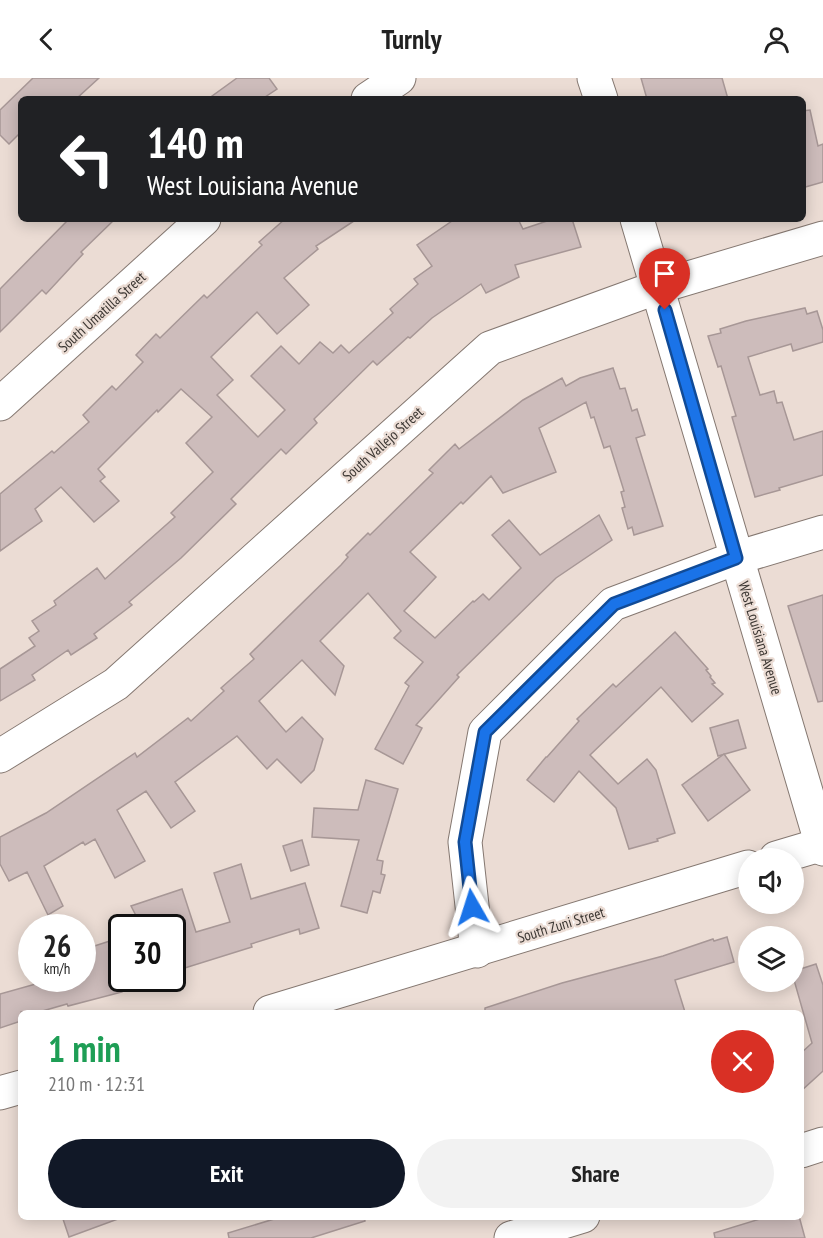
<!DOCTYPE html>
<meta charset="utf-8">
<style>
:root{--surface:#fff;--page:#f2f2f2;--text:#222;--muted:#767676;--accent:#111827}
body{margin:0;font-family:"PT Sans Narrow",sans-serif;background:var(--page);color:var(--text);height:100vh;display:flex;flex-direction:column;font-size:22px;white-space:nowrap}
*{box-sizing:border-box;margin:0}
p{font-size:20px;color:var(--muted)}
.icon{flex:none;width:33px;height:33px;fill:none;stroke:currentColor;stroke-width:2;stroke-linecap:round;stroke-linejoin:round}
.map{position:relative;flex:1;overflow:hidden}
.details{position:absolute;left:18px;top:932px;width:786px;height:210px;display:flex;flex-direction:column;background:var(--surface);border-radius:9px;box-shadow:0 3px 15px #0003}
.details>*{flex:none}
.hud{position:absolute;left:18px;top:18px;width:788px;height:126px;border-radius:9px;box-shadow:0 3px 15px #0003;background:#202124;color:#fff;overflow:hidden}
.buttons{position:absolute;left:738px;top:770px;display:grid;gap:12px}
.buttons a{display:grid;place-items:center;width:66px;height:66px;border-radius:50%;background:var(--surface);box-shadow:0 3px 15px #0003;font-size:30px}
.speed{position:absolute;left:18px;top:836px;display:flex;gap:12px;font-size:30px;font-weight:700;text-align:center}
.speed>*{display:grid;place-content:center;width:78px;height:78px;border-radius:50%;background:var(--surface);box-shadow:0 3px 15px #0003;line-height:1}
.speed small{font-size:15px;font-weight:400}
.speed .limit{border:3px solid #111;border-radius:9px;background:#fff;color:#111}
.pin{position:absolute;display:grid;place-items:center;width:51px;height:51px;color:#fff;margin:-62px -26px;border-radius:50% 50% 50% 0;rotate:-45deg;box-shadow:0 0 6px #0007}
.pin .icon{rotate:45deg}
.me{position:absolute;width:66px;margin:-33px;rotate:354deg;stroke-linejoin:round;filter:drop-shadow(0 0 4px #0008)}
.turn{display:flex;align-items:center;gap:21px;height:126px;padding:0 30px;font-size:27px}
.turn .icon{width:78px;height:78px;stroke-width:2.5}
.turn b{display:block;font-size:42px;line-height:51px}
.round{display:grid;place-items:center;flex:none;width:63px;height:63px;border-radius:32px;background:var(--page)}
.head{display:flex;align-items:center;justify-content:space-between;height:102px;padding:0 30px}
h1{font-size:36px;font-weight:700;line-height:45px;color:#1e9e55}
.cta{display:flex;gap:12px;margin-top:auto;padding:12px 30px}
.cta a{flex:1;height:69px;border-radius:36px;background:var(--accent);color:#fff;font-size:24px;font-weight:700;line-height:69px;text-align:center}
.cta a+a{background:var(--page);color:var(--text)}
header{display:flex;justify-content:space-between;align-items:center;height:78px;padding:0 30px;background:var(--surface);font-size:27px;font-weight:700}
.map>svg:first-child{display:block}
.building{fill:#cdbcbb;stroke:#a79796;stroke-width:1.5}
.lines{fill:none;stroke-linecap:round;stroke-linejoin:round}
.minor-casing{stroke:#857871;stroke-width:35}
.minor{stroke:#fff;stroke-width:33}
.route-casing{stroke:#114b97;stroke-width:15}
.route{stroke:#1a73e8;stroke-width:10}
.labels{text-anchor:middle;stroke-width:4.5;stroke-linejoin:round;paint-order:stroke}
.street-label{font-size:15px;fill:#3b3632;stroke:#ebdcd4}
</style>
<header><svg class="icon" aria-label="back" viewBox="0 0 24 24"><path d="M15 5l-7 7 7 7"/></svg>Turnly<svg class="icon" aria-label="person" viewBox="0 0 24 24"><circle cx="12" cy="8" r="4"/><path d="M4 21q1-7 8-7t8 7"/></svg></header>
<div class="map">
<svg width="823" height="1160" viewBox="0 0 823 1160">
<rect width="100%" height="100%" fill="#ebdcd4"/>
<g class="building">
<path d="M33 0H99L76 21H21V54L9 66 0 57V32Z"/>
<path d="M237 0H269L277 11 262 21H208Z"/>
<path d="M641 0H722L728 21H647Z"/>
<path d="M810 32 818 68 823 66V104L802 110V33Z"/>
<path d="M69 141H115L81 174 83 176 46 216 42 212 0 254V211Z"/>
<path d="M285 141H357L316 168 318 171 284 200 309 227 277 256 257 234 211 279 233 302 217 317 258 359 285 332 251 298 281 268 299 286 320 264 333 275 341 267 349 275 393 235 390 231 418 206 414 201 432 188 417 167 455 141H518L523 151 553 141H572L581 169 515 187 519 199 486 215 481 206 432 240 410 260 408 259 377 287 373 283 314 341 317 345 286 376 281 371 231 421 236 426 181 480 129 524 132 527 94 556 97 560 71 577 68 572 32 597 35 602 0 623V591L35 568 29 560 39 553 32 543 56 527 54 523 97 490 105 501 175 439 171 435 213 394 186 365 212 339 181 311 158 334 157 332 98 391 105 399 100 403 119 423 94 444 61 409 35 431 42 443 0 473V416L52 373 54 375 89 344 83 337 112 308 116 312 143 284 136 277 156 256 160 260 204 217 207 220 262 167 259 164Z"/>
<path d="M805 230 807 236 817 233 823 252V264L793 273 791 266 748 279 760 317 774 313 777 325 782 324 794 362 823 353V397L779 410 780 412 755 419 732 339 736 338 721 288 718 289 708 258 721 255 720 251 746 243Z"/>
<path d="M613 290 620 311 625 310 632 333 637 331 645 357 636 360 663 448 634 457 632 449 628 451 622 430 625 429 621 414 624 413 610 368 604 370 594 339 591 340 586 324 539 350 556 394 503 415 491 398 463 426 461 424 410 474 436 499 404 533 435 560 473 523 474 524 483 516 489 522 521 490 492 457 509 442 540 477 599 437 612 462 556 500 457 597 459 599 416 647 422 650 403 686 375 671 409 608 405 605 423 584 394 560 401 553 368 515 320 563 344 588 335 617 302 582 259 623 286 654 302 639 323 661 314 692 301 705 277 681 267 691 237 658 175 704 195 733 171 750 146 713 117 732 145 783 115 800 95 761 85 767 83 764 44 788 63 828 48 837 27 794 9 803 0 786V759L46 735 135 675 137 679 188 640 191 643 224 613 221 610 254 581 250 576 341 487 348 479 346 477 368 455 370 457 433 395 429 392 455 366 459 371 523 322 562 300 566 308 580 300Z"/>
<path d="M823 517V623L818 624 788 528Z"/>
<path d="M675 554 708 591 706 592 711 598 710 599 715 605 712 606 723 616 692 644 661 609 590 677 618 706 647 681 656 692 675 755 657 761 658 763 629 771 616 730 579 693 554 724 527 702 546 679H547L579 643 577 641 613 606 616 609Z"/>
<path d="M738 642 746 670 718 678 710 650Z"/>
<path d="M724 676 750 712 708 743 682 707Z"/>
<path d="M366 702 398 711 377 782 383 783 381 796 385 797 380 815 373 813 367 835 341 828 359 762 312 759 314 730 358 732Z"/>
<path d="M302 762 309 787 291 793 283 768Z"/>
<path d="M241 786 251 821 305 805 319 850 300 856 299 851 251 866 252 869 172 894V849H142L131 828 182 811 196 854 230 844 214 795Z"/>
<path d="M727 859 734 884 675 902 685 934H485V930L562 905 663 878 713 861 714 863Z"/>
<path d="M113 862 122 877V914L68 928 67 926 39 934H21V943L0 950V916L57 900H82V872Z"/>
<path d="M816 886 823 907V993L801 1013V975L812 965 794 902V893Z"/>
<path d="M62 1138H118V1141L69 1159Z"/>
<path d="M284 1138H364L365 1143 311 1160H229L228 1155Z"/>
<path d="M770 1138H799L805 1160H715L714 1155Z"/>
</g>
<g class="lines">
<g class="minor-casing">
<g id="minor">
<path d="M594 0 601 21"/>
<path d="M368 21 399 0"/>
<path d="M637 141 823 771"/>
<path d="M0 326 204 141"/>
<path d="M0 678 116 606 490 270 658 209 823 160"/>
<path d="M776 780 823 766"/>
<path d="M477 873 465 764 485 654 613 526 736 480 823 454"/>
<path d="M270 934 748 789"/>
<path d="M0 1015 21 1009"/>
<path d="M801 1073 823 1066"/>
<path d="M511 1160 583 1138"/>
</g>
</g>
<use href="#minor" class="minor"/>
</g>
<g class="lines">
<g class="route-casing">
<path id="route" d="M472 829 465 764 485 654 614 526 736 480 665 232"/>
</g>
<use href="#route" class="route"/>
</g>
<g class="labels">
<g class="street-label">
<text transform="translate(102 234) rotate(-42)" y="5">South Umatilla Street</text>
<text transform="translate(383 366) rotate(-42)" y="5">South Vallejo Street</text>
<text transform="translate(760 560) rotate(73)" y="5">West Louisiana Avenue</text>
<text transform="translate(561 847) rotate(-17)" y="5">South Zuni Street</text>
</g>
</g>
</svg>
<div class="buttons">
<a><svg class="icon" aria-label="sound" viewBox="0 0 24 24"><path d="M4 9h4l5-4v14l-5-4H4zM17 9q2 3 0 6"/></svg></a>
<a><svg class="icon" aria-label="layers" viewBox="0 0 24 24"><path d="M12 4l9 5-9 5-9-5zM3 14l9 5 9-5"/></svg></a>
</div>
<div class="speed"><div>26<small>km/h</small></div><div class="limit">30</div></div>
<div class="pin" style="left:665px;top:232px;background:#d93025"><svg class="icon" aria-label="arrive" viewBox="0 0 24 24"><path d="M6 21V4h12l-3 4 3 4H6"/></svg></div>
<svg class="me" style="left:472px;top:829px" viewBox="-20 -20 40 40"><path d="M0-17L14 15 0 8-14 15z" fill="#1a73e8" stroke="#fff" stroke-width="4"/></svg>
<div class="hud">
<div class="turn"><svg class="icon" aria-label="left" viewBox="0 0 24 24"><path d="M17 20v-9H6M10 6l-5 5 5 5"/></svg><div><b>140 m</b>West Louisiana Avenue</div></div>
</div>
<section class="details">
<div class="head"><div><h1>1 min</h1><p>210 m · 12:31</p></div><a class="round" style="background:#d93025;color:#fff"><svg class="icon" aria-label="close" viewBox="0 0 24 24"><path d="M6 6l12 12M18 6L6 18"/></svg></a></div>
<div class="cta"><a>Exit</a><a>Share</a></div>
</section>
</div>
